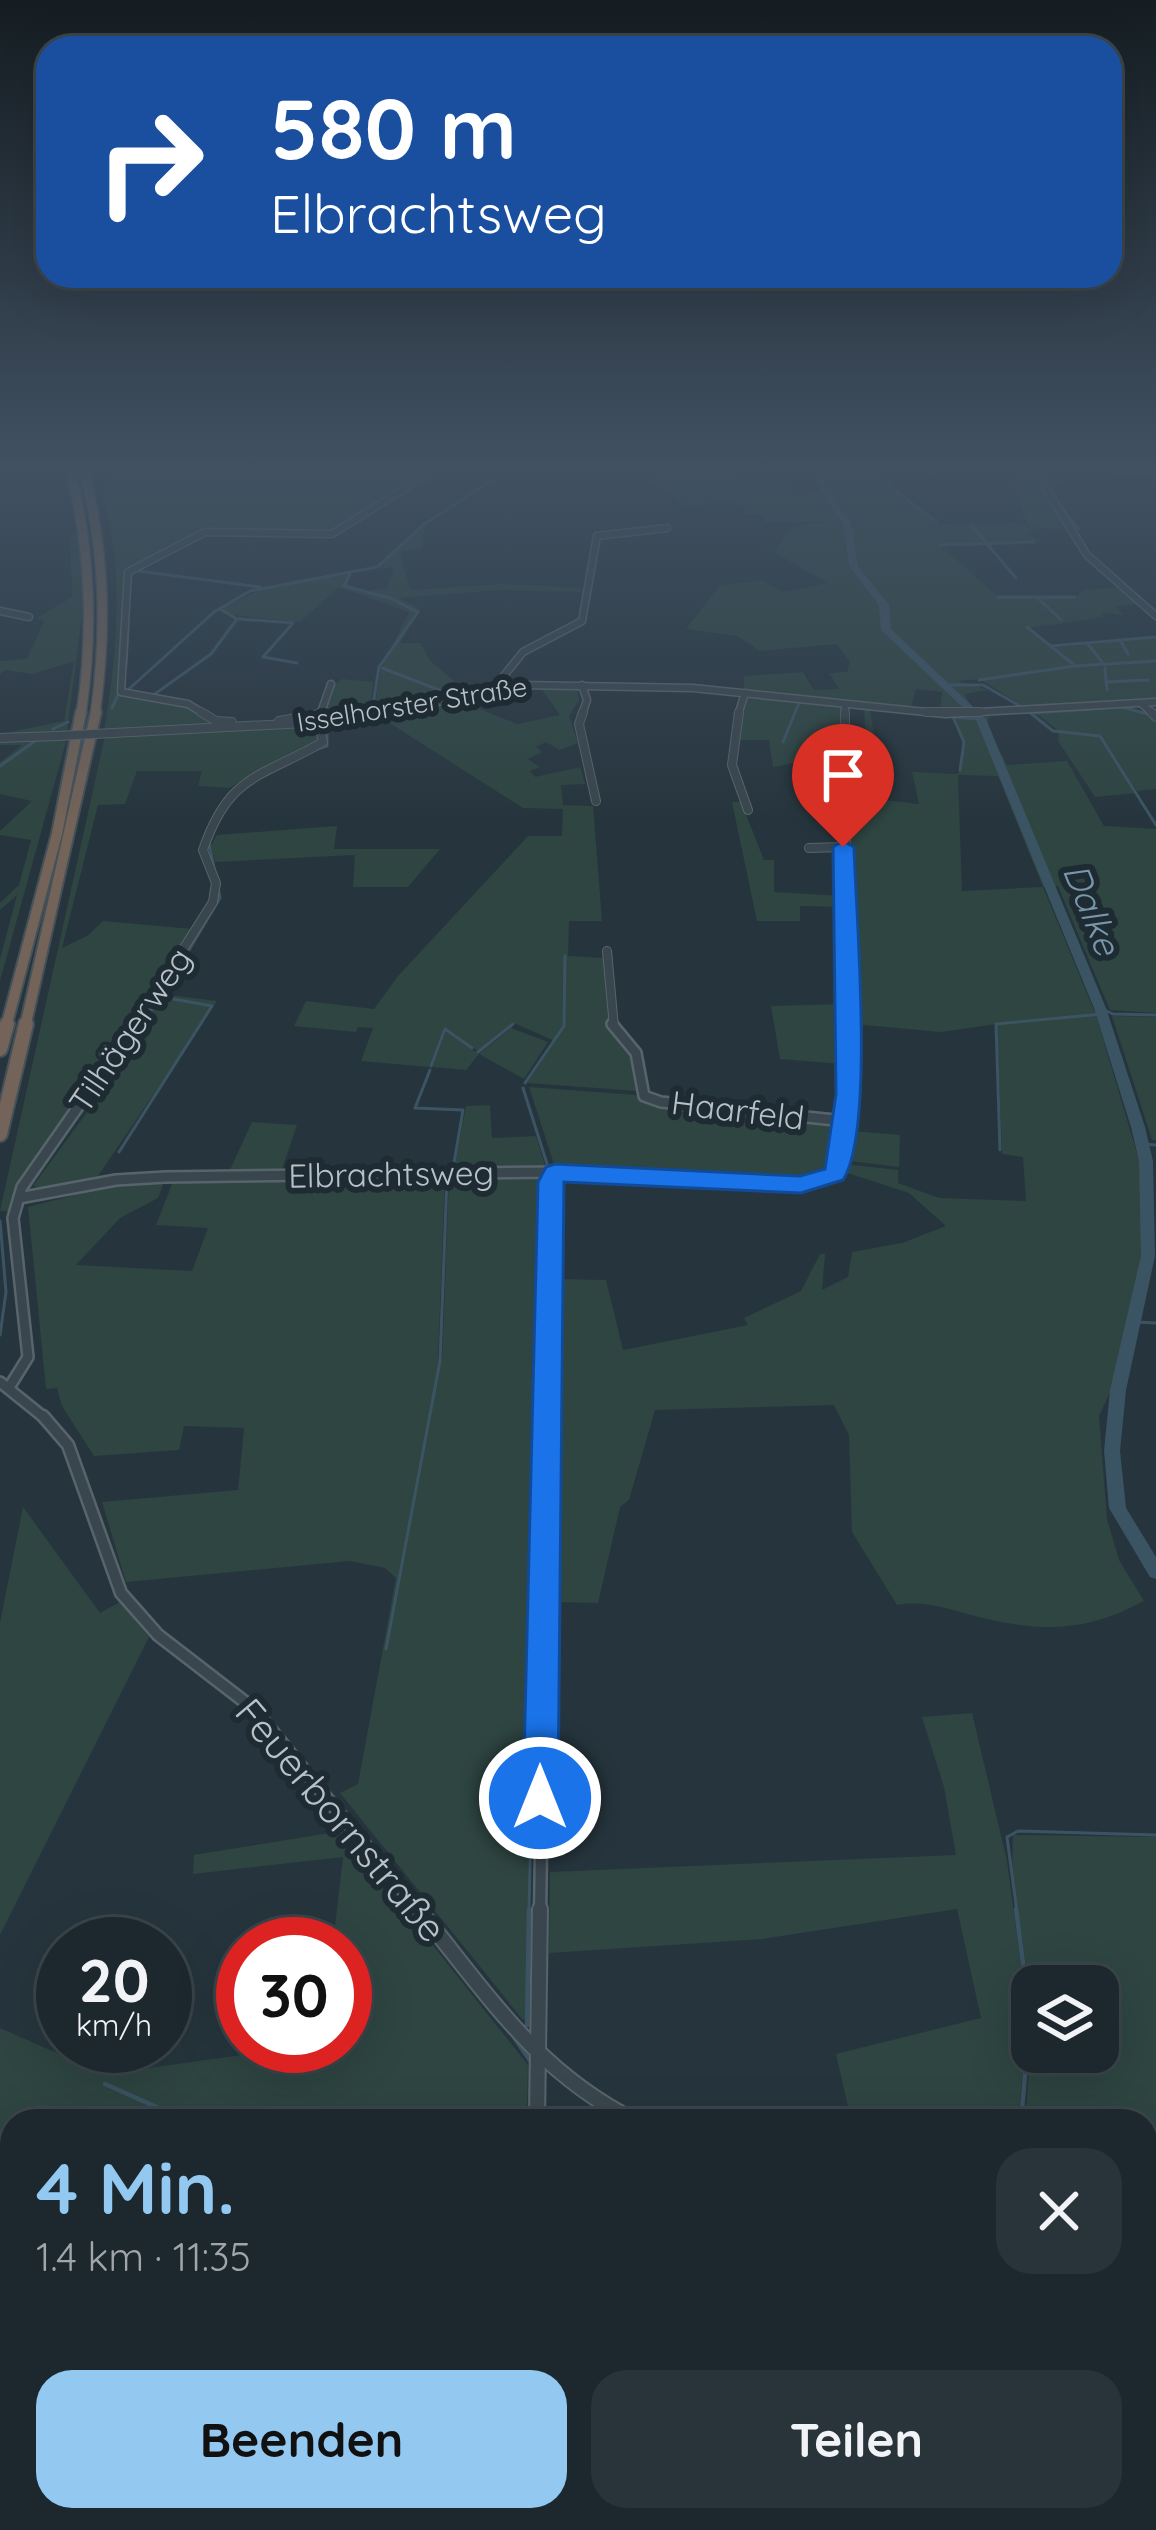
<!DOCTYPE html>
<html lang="de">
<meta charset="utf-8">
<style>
:root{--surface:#1c282e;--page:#29343a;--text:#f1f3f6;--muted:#a0a6aa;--line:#3a444a;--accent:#93c9f1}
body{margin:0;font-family:Quicksand,sans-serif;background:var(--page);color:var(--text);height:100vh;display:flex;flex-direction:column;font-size:45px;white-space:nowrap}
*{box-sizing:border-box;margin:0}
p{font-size:39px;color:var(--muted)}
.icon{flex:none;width:66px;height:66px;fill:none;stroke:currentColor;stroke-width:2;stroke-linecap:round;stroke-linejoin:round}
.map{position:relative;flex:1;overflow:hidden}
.sheet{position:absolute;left:0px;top:2109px;width:1158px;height:423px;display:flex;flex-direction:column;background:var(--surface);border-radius:36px 36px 0 0;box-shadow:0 12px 48px #0002,0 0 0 3px var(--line)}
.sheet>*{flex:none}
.banner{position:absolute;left:36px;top:36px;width:1086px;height:252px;border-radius:36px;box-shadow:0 12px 48px #0002,0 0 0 3px var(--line);background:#1a4fa0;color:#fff;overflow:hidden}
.buttons{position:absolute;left:1011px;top:1965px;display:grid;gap:24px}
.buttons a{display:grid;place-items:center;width:108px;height:108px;border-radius:24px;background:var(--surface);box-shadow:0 12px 48px #0002,0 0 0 3px var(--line);font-size:60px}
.speed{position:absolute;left:36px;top:1917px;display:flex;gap:24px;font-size:60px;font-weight:700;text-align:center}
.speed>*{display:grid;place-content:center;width:156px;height:156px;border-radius:50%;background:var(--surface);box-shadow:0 12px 48px #0002,0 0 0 3px var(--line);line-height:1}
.speed small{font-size:30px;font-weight:400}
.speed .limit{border:18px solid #d22;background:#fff;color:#111}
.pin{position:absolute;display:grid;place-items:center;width:102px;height:102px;color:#fff;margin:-123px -51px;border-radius:50% 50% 50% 0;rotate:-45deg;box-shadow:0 0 12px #0007}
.pin .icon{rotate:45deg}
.me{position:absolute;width:132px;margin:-66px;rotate:0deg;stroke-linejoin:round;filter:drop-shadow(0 0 9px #0008)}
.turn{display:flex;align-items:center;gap:42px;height:252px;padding:0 36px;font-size:54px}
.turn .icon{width:156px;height:156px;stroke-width:2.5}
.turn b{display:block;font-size:84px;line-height:102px}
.round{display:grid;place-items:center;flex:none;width:126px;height:126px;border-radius:36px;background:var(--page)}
.summary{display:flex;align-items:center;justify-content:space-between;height:204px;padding:0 36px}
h1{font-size:72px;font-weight:800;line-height:90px;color:var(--accent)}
.action{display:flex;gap:24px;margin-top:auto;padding:24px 36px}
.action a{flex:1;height:138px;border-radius:36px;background:var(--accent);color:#111;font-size:48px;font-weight:800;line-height:138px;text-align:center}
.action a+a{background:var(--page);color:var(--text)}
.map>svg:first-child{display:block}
.green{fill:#2e4541;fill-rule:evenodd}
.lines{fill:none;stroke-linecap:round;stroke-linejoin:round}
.stream-far1{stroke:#3b5463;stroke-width:3}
.stream{stroke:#3b5463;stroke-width:4.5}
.river{fill:#3b5463;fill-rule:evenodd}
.minor-far4-casing{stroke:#58646b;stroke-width:9}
.minor-far3-casing{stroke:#58646b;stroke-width:10}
.minor-far2-casing{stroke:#58646b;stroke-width:14}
.minor-far1-casing{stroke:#58646b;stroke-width:15}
.minor-casing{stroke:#58646b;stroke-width:18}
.major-casing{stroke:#46525a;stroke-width:22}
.highway-far2-casing{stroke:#455158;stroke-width:12}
.highway-far1-casing{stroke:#455158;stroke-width:14}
.highway-casing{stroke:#455158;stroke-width:18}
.minor-far4{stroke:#3a464d;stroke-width:6}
.minor-far3{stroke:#3a464d;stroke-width:8}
.minor-far2{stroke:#3a464d;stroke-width:9}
.minor-far1{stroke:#3a464d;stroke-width:10}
.minor{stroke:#3a464d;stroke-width:14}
.major{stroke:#58656d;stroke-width:18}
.highway-far2{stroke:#736358;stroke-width:9}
.highway-far1{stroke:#736358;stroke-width:10}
.highway{stroke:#736358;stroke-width:14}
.minor-bridge-casing{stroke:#58646b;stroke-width:10;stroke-linecap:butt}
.minor-bridge{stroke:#3a464d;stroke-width:8}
.route{fill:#1a73e8;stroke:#114b97;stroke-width:3}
.labels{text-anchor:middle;stroke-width:12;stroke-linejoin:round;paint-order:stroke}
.far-street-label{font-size:27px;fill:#b6c1c8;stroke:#1f2b33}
.street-label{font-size:33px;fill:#b6c1c8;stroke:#1f2b33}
.water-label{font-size:36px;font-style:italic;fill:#7997aa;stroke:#1f2b33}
.near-street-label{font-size:39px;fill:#b6c1c8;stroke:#1f2b33}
</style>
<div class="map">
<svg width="1156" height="2530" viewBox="0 0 1156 2530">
<rect width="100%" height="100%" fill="#26353d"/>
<g class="green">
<path d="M116 466H449L336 534 204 531 124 570 118 694 186 705 224 724 104 730C116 663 122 592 110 524 105 500 95 484 116 466Z"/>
<path d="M639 466H735L755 486 786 483 797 494 824 492 803 466H859L941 524 1020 523 1029 528 1009 473H989L977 466H1029L1071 530 1031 527 1035 531 1028 533 1038 541 987 543 972 526 984 543 941 546 998 597H1076L1083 590 1119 587 1138 604 1115 606 1124 615 1101 613 1105 617 1027 628 1052 648 1156 638V699L1025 707 980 679 958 681 988 690 965 694 972 710 940 709 942 692 916 689 911 706 744 689V676L803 672 814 690 839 689 829 673 847 672 850 662 837 644 760 651 737 636 686 629 720 585 763 581 783 592 828 583 775 553C792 518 798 527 833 521L765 522V515L744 514V507L727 501 687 506 633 469Z"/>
<path d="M425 525 422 548 402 551 401 561 411 590 501 584 582 588V592L500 590 399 598 420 609 400 643H421L429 660 464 689 449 693 382 667 409 612 339 587 300 622 224 614 222 608 262 589 348 574 344 583 367 591 387 588 394 567 374 569Z"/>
<path d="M79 533 84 600 67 732 0 734 64 721 74 661 33 674 5 670 0 674V661L27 659 44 621 37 618 72 597 70 534Z"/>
<path d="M381 669 385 670 445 694 374 711Z"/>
<path d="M342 679 373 682 370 712 322 720 332 687Z"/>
<path d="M541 688H577L579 700 569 716 578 743 560 750 546 742 536 747 542 752 528 759 540 767 530 771 535 777 580 767 585 784 561 785 563 805 593 806 602 921H569L568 956 604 958 609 1024 633 1054 638 1091 527 1083 555 1041 514 1023 478 1051 444 1028 429 1067 361 1061 373 1028 358 1027 356 1032 294 1026 306 1001 374 1009 398 976 528 836H562L563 809 523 808 380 717 456 699 517 724 560 715Z"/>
<path d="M749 696 841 706 840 755 773 767 769 740H733Z"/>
<path d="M1130 707 1156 721V789L1137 791 1100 735 1135 793 1095 797 1058 741 1059 731 1037 714Z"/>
<path d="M864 708H870L883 800 919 804 912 772 958 774C964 752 966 736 951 717L990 716 986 727 1007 765 1067 761 1104 826 1156 829V1013L1110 1010 1058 886 1043 887 1096 1015 1139 1160 1143 1255 1113 1386 1099 1416 1107 1519 1119 1560 1144 1601C1082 1634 1037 1632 971 1615 946 1608 923 1600 897 1605L852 1532 849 1435 834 1405 655 1410 629 1500 620 1507 598 1603 556 1602 552 1597 556 1279 606 1280 623 1350 748 1325 744 1318 801 1291 820 1254H825L822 1290 848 1277 852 1252 902 1243 946 1226 909 1193 841 1171 844 1164 898 1170V1183L939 1198 1026 1201 1023 1157 1002 1154 997 1024 941 1032 853 1024 847 768H867ZM958 775 998 776 1043 887 962 891Z"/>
<path d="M315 726 320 738 317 745 282 758 229 788 198 786 202 771H137L125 804 98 805 62 948 87 936 103 921 192 929 154 994 18 1186 9 1211H0L105 736Z"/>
<path d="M67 738 0 981V983V959L17 895 0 910V903L19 885 31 840 0 835V831L32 801 0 794V762L22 745H0V740Z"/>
<path d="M732 802H741L764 860H774V892L842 896V907L800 906V921H757Z"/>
<path d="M337 826 334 849H440L408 887H353L355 855 215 862 211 845 217 835Z"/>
<path d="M161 994 217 1001 98 1176 44 1188 33 1186 96 1100 89 1097Z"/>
<path d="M842 1004V1064L780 1059 771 1006Z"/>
<path d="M1112 1016 1156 1017V1140H1152Z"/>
<path d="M511 1028 548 1042 524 1079 479 1054 466 1070 432 1067 446 1031 479 1054Z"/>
<path d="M529 1087 635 1095 648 1101 842 1122C839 1155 845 1167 812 1182L556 1170Z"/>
<path d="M490 1105 492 1138 536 1136 546 1169 454 1170 466 1106Z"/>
<path d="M252 1122 297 1125 281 1172H229Z"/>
<path d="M853 1131 900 1135 899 1167 850 1161Z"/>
<path d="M449 1177 544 1178 527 2017 523 2020 340 1793 358 1784 396 1578 385 1568 350 1561 126 1582 102 1502 238 1490 244 1428 184 1426 179 1450 94 1456 62 1406 57 1388 46 1389 28 1207 118 1184 157 1179 163 1185 158 1198 120 1218 76 1265 192 1271 208 1228 156 1225 174 1179 445 1178 438 1359 442 1360Z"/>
<path d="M23 1507 100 1613 120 1602 149 1637 0 1935V1623Z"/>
<path d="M972 1713 1007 1861 1028 2017 1018 2121H791L792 2106 849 2111 836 2054 981 2018 957 1909 762 1939 549 1953 550 1872 956 1855 944 1787 922 1717Z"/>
<path d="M342 1831 528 2065 527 2121H12V2241L0 2330V2028L105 2074 307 2046H345V1944H333L343 1857 193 1874 194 1855Z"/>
<path d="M1013 1835 1156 1837V2327L1146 2330V2121H1025L1032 2035V2052H1098V1986H1032V2005L1012 1873Z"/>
<path d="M1156 2371V2530H999L996 2520H1146V2374Z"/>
<path d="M303 2520H521L520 2530H305Z"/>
</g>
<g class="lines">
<g class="stream-far1">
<path d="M861 466 936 521"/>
<path d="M916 466 945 479"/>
<path d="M1044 479 1040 474 1058 470"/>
<path d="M1045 480 1150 472"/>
<path d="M1061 507 1079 529"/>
<path d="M972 526 1016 578"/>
<path d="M940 545 1034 542"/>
<path d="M138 571 260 587"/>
<path d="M350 574 344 586 390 598 418 612 379 667 372 711"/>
<path d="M998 597H1075"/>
<path d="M1037 597 1061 620"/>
<path d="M239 619 293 623 263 657 297 663"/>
<path d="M1027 627 1073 664"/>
<path d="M1120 640 1128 654"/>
<path d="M1088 644 1102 662"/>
<path d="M1051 646 1156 637"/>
<path d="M126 666 128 627"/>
<path d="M382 668 447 693"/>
<path d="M1105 668 1107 690"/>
<path d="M979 680 1075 666 1156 661"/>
<path d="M1106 682 1148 680"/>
<path d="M950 685H983L1020 706"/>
<path d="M129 689 214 612 250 591 377 567 423 525 514 466"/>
<path d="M152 696 211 654 237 619 220 609"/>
<path d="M1123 707 1147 714"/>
<path d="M112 708 118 695"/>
<path d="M1028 711 1053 731 1100 736 1156 825"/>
<path d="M1033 713 1107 708"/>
<path d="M953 717 964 742 960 770"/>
<path d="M953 717 981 719"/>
<path d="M53 729 68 722"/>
<path d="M783 742 799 703"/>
<path d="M314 750 327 746V728L339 725"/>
<path d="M0 766 35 741"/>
<path d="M1100 1008 1113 1014 1156 1015"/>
<path d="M478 1052 513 1024"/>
<path d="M431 1066 445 1029 472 1048"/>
<path d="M430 1070 415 1108 463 1110 453 1169"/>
<path d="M525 1083 564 1026 565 956"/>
<path d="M523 1088 548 1167"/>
<path d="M77 1116 161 997 220 898 209 843"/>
<path d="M1142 1144 1156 1145"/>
<path d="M1000 1150 996 1024 1102 1014"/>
<path d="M119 1152 212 1006 162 997"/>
<path d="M28 1189 61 1139"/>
<path d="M0 1221 6 1292 0 1335"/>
<path d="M554 1271 556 1183"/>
<path d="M1136 1322 1156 1323"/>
<path d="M386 1649 440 1361 447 1178"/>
<path d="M529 1912 545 1177"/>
<path d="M1017 1912 1007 1837 1018 1831 1156 1835"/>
</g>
<g class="stream">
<path d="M1016 1909 1030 2017 1021 2121"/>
<path d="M527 2025 529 1909"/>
<path d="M514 2037 531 2062 530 2121"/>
<path d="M105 2084 188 2121"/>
<path d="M794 2109 929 2121"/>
<path d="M524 2520V2530"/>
</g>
<path class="river" d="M808 466H816L841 510 851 522 858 566 889 605 891 629 986 719 1106 1008 1145 1127 1153 1161 1155 1256 1126 1390 1120 1451 1126 1508 1156 1557V1579L1150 1577 1109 1508 1104 1451 1110 1390 1141 1256 1139 1161 1131 1127 1094 1008 976 720 881 630 879 605 849 566 843 523 833 510Z"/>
<g class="minor-far4-casing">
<g id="minor-far4">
<path d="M1032 466 1087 555 1156 616"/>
<path d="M1143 466 1156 473"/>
<path d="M0 611 29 617"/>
<path d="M500 687 498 683 523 652 582 621 597 536 667 528"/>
<path d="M1141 703 1154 715"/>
<path d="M845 704V715"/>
<path d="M206 715 188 704 121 692 128 572 205 532 332 534 430 473 433 466"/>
<path d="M314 715 320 714"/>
<path d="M320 715 331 684"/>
<path d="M373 715 521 685 693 688 945 714 1156 702"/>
<path d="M582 715 587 700 582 685"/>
<path d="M738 715 745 693"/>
</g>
</g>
<g class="minor-far3-casing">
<g id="minor-far3">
<path d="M201 712 216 721 232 722"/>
<path d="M583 712 579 724 596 801"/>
<path d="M739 712 732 765 748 810"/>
<path d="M845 712 847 1027"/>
<path d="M926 712H980"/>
<path d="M1151 712 1156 717"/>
<path d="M279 721 320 714"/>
<path d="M113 733 344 721 388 712"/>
<path d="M0 738 57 736"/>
<path d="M809 848 843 847"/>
<path d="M607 951 614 1027"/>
<path d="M134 1027 213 902 216 883 203 850C229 774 260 778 323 742L318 721 321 712"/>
</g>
</g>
<g class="minor-far2-casing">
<g id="minor-far2">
<path d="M612 1024 636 1053 644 1096 661 1102 845 1121"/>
<path d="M19 1198 116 1180 165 1177 555 1172 801 1184 834 1174C855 1138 848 1065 847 1024"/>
<path d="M0 1382 46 1419"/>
<path d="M10 1386 28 1357 13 1218 22 1187 136 1024"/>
<path d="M547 1419 551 1182 555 1172"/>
</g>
</g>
<g class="minor-far1-casing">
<g id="minor-far1">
<path d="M43 1416 68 1445 121 1593 158 1635 254 1709 420 1912"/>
<path d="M540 1912 548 1416"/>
</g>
</g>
<g class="minor-casing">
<g id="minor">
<path d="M418 1909C487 1993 535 2071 635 2121"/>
<path d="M537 2121 540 1909"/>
<path d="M534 2520V2530"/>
</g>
</g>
<g class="major-casing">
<g id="major">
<path d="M1146 2355 1156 2353"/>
<path d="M765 2530 784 2520"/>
</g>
</g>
<g class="highway-far2-casing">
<g id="highway-far2">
<path d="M70 466C90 550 94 629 81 715"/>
<path d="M83 466C105 550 107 629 95 715"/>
</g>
</g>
<g class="highway-far1-casing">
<g id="highway-far1">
<path d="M6 1027 57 834 81 712"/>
<path d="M25 1027 96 712"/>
</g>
</g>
<g class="highway-casing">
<g id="highway">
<path d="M0 1049 7 1024"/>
<path d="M0 1134 26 1024"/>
</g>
</g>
<use href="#minor-far4" class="minor-far4"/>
<use href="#minor-far3" class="minor-far3"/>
<use href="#minor-far2" class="minor-far2"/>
<use href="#minor-far1" class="minor-far1"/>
<use href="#minor" class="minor"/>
<use href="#major" class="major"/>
<use href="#highway-far2" class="highway-far2"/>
<use href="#highway-far1" class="highway-far1"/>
<use href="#highway" class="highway"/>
<g class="minor-bridge-casing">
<path id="minor-bridge" d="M57 736 113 733"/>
</g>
<use href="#minor-bridge" class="minor-bridge"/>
</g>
<linearGradient id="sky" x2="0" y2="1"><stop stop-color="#151d22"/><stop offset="0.57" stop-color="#415162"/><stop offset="1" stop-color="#415162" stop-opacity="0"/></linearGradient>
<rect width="1156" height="820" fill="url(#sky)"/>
<path class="route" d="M843 841 854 847C856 915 875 1131 843 1180L801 1193 564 1182 558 1798 553 1809 540 1813 528 1809 523 1798 538 1182 546 1167 555 1164 800 1176 825 1169 836 1094 833 847Z"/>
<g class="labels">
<g class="far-street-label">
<text transform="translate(412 705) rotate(-9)" y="9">Isselhorster Straße</text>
</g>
<g class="street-label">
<text transform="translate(130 1030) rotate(-56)" y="12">Tilhägerweg</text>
<text transform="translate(738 1110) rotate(7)" y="12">Haarfeld</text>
<text transform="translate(391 1174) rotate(-1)" y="12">Elbrachtsweg</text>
</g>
<g class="water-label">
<text transform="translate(1092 909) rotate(68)" y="13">Dalke</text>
</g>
<g class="near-street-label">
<text transform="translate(341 1820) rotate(50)" y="14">Feuerbornstraße</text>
</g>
</g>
</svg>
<div class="buttons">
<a><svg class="icon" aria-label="layers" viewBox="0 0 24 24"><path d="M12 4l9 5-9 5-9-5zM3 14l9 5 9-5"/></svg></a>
</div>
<div class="speed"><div>20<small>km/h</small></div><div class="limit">30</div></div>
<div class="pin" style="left:843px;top:847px;background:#d93025"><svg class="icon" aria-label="arrive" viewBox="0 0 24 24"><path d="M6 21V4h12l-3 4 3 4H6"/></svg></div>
<svg class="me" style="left:540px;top:1798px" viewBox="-20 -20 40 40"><circle r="17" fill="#1a73e8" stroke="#fff" stroke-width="3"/><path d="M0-11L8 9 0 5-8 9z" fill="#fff"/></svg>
<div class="banner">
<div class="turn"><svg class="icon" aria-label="right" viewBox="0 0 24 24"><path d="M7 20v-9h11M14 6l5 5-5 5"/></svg><div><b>580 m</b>Elbrachtsweg</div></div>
</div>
<section class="sheet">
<div class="summary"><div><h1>4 Min.</h1><p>1.4 km · 11:35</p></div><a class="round"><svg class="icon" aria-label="close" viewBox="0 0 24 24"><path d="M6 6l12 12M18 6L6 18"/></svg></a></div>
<div class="action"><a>Beenden</a><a>Teilen</a></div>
</section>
</div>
